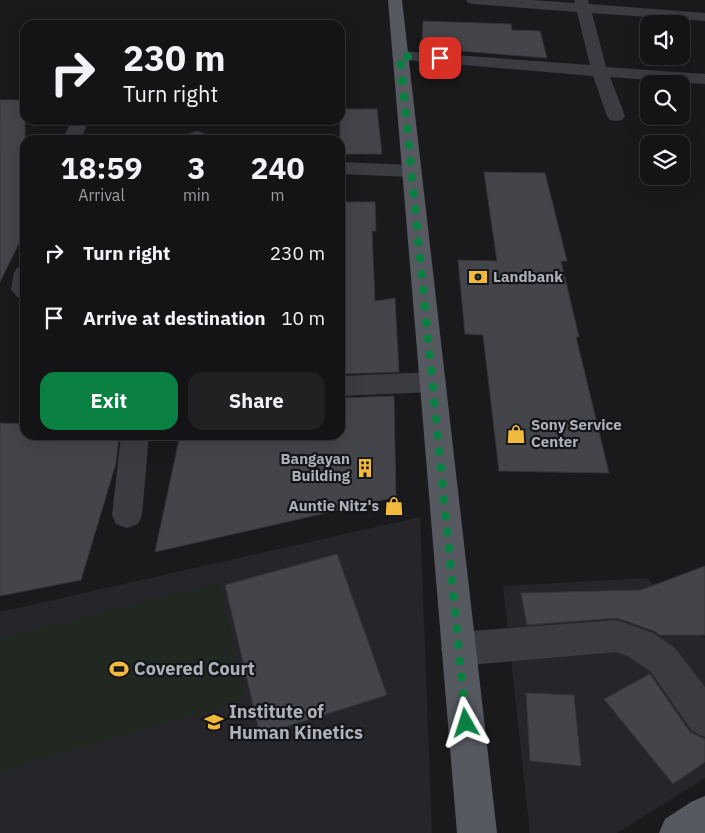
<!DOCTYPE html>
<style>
:root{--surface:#141416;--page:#212123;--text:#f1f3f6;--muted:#9d9ea1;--line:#333335;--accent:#0b8043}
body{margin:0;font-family:"IBM Plex Sans",sans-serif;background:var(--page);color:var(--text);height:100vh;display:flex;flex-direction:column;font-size:19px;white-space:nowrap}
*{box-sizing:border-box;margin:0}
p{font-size:16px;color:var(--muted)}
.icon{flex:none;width:28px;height:28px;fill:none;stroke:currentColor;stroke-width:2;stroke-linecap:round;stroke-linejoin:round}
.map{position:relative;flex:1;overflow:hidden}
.details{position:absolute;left:20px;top:135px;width:325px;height:305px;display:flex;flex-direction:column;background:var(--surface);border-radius:15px;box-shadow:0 5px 20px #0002,0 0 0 1px var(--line)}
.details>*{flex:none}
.guide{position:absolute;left:20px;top:20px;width:325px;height:105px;border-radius:15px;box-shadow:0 5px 20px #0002,0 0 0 1px var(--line);background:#141416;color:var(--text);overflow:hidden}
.tools{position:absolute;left:640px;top:15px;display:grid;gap:10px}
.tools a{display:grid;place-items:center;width:50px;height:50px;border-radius:10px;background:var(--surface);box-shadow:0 5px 20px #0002,0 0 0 1px var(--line);font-size:25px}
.pin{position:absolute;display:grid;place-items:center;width:42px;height:42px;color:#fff;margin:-21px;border-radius:10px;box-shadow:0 2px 8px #0006}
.me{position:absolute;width:55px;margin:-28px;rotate:354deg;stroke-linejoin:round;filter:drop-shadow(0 0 4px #0008)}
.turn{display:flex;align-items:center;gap:18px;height:105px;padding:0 20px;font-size:22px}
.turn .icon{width:65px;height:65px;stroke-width:2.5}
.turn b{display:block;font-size:35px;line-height:42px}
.eta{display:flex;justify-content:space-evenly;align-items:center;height:85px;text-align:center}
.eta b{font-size:30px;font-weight:700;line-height:35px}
.action{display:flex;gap:10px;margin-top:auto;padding:10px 20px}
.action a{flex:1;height:58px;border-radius:15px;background:var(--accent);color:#fff;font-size:20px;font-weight:700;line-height:58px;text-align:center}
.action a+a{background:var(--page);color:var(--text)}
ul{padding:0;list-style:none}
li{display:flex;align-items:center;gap:15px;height:65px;padding:0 20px}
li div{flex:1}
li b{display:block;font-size:19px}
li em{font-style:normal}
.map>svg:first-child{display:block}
.built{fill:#26262a}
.green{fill:#202821}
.building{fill:#44454a;stroke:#343439}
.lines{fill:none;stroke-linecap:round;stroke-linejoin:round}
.minor{fill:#3b3c42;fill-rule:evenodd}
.major{fill:#575961;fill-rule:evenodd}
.route{stroke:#0b8043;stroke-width:9;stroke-dasharray:0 16.2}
.labels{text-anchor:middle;stroke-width:4.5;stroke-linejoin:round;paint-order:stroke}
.poi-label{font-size:15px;font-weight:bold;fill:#adb1bc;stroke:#151518;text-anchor:start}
.near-poi-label{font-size:18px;font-weight:bold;fill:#adb1bc;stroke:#151518;text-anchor:start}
</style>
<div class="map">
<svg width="705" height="833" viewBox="0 0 705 833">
<rect width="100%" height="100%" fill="#1a1a1d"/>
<g class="built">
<path d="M420 517 432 833H0V612Z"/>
<path d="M647 578 705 638V778L617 833H530L503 586Z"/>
</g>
<path class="green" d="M220 582 245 700 0 771V638Z"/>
<g class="building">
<path d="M423 21 511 24 512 30 540 31 547 58 422 48Z"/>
<path d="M0 100H25V231L0 282Z"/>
<path d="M340 109H377L382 154H340Z"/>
<path d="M484 172 545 173 567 261H561L579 337H576L609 473 499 471 483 335 465 334 458 260 497 261Z"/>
<path d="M340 202H375L376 231H372L375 301 395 298 399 372 340 374Z"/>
<path d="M394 396 396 497 155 552 180 435H340V398Z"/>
<path d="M0 423 25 424V435H119L116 463 81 580 0 596Z"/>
<path d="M337 554 387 695 260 735 225 585Z"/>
<path d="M705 566V635H660L654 631 617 618 527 625 521 593 641 590Z"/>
<path d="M650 674 690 732 705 739V762L673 784 604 699Z"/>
<path d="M526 693 574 695 581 766 530 761Z"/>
</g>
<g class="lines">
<g class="minor">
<path d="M466 0H532L575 3 574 0H588L589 4 705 13V21L592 13 606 67 705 74V84L610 77 625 116 622 120 616 121 610 120 607 116 593 76 394 59 392 56 394 53 400 51 590 65 577 12 473 4 468 3Z"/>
<path d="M77 122 84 124 86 128 80 140H62L70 124Z"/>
<path d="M197 131 204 133 206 140H188L190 133Z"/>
<path d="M340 162 412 165 419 167 422 171 419 175 412 177 340 174Z"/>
<path d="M25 266V300L17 297 11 289 14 273 17 268Z"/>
<path d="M433 372 442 375 446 382 442 389 433 392 340 396V376Z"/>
<path d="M121 435H149L142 515 138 524 127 528 116 524 112 515Z"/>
<path d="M617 620 653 633 675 648 705 687V737L692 731 651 672 629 657 617 652 458 666 446 661 441 649 446 637 458 632Z"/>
</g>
<g class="major">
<path d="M388 0H402L497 833H457Z"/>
<path d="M705 796V833H659L665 819 691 802Z"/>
</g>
</g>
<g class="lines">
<path class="route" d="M440 58 400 56 466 723"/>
</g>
<defs>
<g id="bank-bare" transform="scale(1.5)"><path d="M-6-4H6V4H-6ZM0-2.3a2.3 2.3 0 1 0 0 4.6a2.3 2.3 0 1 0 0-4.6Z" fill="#f1ba3d" stroke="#151518" stroke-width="2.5" paint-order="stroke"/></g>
<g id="shop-bare" transform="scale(1.5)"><path d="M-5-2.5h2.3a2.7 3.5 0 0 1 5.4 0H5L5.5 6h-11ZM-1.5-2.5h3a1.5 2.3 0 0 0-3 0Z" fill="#f1ba3d" stroke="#151518" stroke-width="2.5" paint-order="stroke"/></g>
<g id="building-bare" transform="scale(1.5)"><path d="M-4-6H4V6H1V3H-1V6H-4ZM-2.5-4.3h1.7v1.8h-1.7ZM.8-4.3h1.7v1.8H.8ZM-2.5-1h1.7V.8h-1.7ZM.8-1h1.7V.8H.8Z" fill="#f1ba3d" stroke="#151518" stroke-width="2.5" paint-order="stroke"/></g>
<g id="stadium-bare" transform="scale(1.5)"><path d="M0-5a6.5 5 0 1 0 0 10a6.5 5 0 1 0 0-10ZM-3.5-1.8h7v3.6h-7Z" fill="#f1ba3d" stroke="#151518" stroke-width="2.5" paint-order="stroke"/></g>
<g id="university-bare" transform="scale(1.5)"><path d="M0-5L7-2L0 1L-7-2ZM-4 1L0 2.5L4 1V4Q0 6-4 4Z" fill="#f1ba3d" stroke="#151518" stroke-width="2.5" paint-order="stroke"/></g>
</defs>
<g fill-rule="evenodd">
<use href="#bank-bare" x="478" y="277"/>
<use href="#shop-bare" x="516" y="434"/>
<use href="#building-bare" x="365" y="468"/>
<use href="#shop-bare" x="394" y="506"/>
<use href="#stadium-bare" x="119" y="669"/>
<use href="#university-bare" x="214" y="722"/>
</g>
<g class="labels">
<g class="poi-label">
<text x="493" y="282">Landbank</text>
<text x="531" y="430">Sony Service<tspan x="531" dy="17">Center</tspan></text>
<text x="350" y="464" text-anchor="end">Bangayan<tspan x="350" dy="17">Building</tspan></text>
<text x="379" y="511" text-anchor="end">Auntie Nitz's</text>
</g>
<g class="near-poi-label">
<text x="134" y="675">Covered Court</text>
<text x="229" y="718">Institute of<tspan x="229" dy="21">Human Kinetics</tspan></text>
</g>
</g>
</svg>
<div class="tools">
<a><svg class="icon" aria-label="sound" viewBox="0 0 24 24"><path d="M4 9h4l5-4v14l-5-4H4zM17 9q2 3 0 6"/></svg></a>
<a><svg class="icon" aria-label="search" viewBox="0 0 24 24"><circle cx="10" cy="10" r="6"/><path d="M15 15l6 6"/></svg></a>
<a><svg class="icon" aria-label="layers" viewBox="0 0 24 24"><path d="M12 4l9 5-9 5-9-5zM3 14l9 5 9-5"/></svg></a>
</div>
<div class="pin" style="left:440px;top:58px;background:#d93025"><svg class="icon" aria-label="arrive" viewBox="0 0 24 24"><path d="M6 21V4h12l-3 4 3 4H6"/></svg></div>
<svg class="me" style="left:466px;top:723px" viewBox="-20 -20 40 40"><path d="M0-17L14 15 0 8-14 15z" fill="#0b8043" stroke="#fff" stroke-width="4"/></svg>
<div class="guide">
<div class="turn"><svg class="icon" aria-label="right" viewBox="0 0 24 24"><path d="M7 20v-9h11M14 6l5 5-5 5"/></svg><div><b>230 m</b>Turn right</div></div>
</div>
<section class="details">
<div class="eta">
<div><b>18:59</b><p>Arrival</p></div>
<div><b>3</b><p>min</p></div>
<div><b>240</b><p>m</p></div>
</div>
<ul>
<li><svg class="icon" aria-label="right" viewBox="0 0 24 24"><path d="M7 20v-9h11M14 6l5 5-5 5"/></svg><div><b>Turn right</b></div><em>230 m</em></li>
<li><svg class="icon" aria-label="arrive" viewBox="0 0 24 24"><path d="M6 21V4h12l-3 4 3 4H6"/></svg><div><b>Arrive at destination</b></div><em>10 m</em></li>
</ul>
<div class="action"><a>Exit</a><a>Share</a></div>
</section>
</div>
